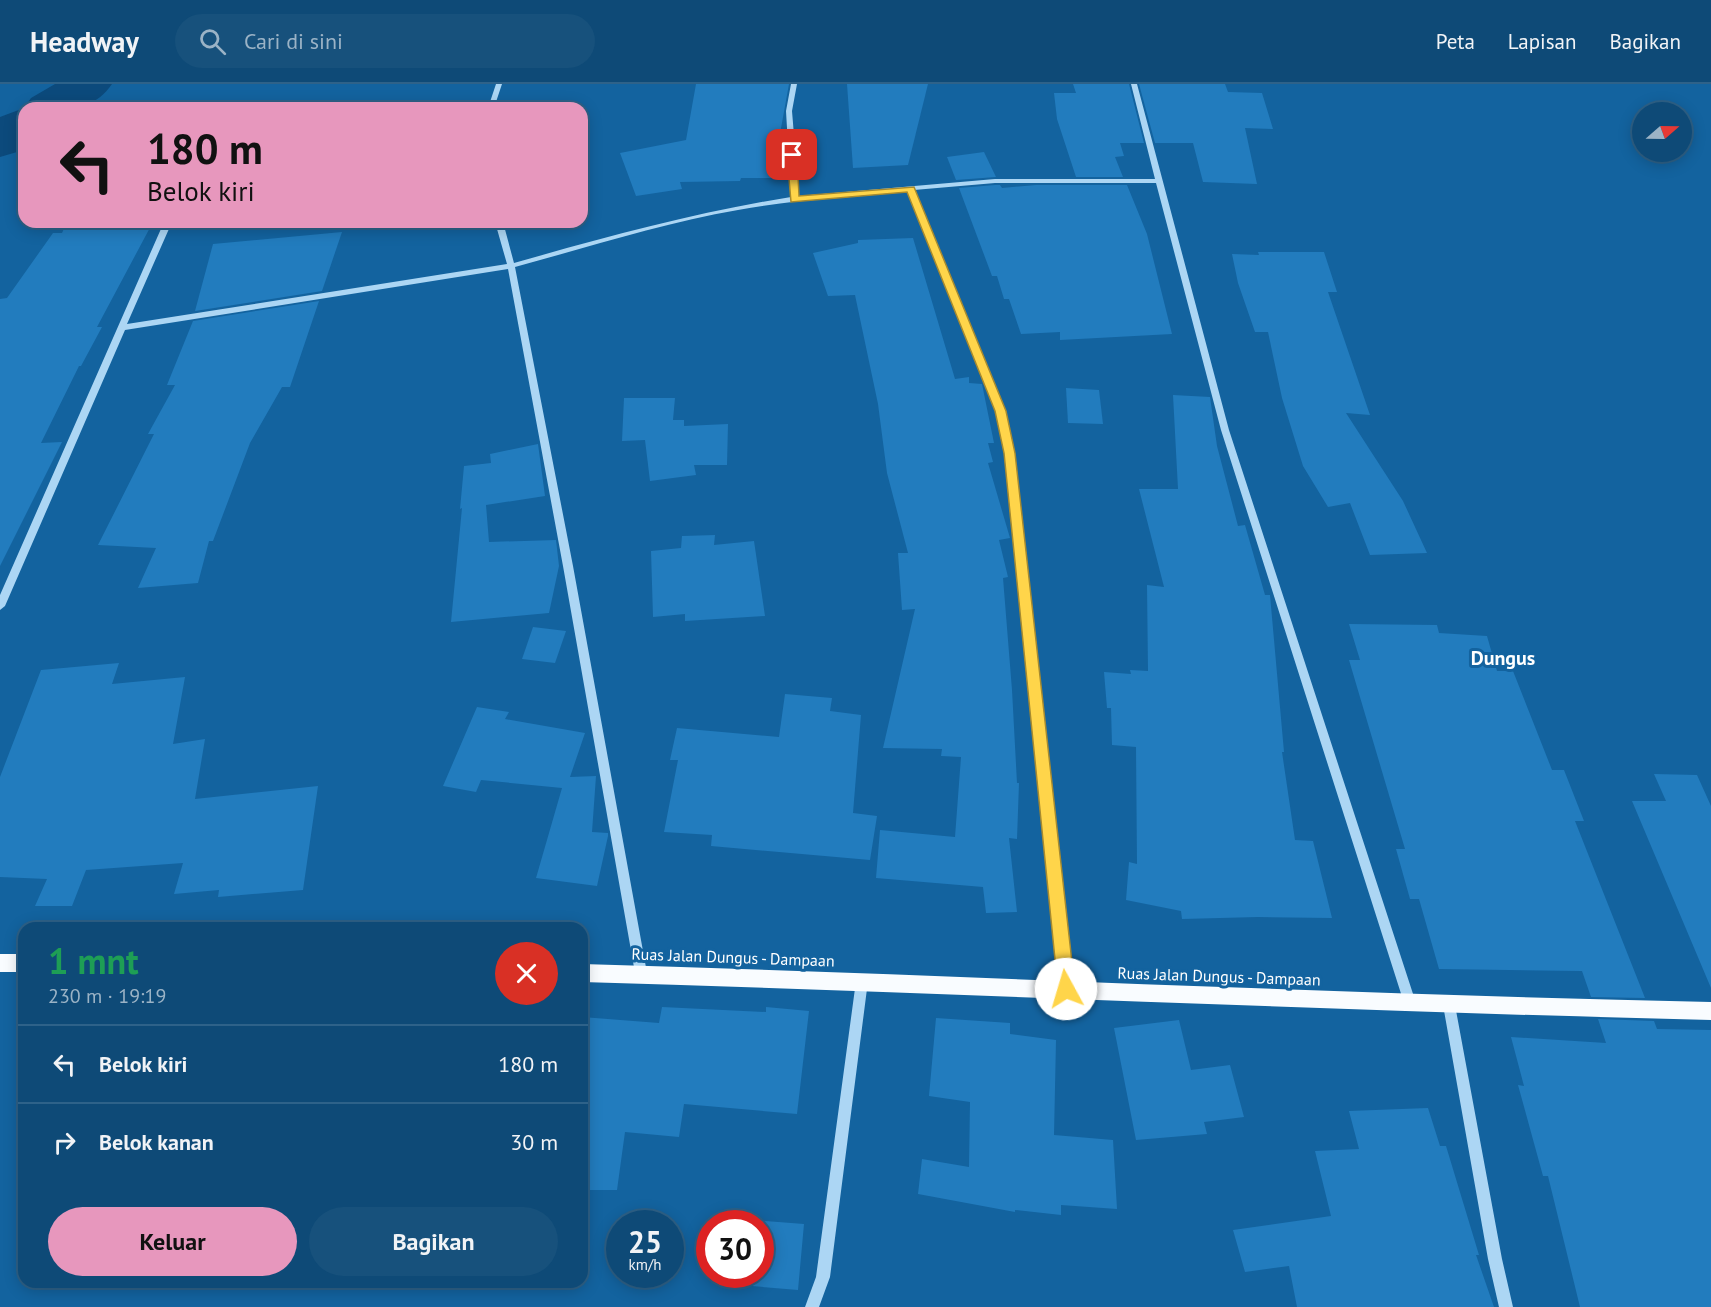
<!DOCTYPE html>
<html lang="id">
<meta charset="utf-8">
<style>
:root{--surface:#0e4a77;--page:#17517c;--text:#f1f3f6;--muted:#9bb3c6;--line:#2e6289;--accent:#e797bd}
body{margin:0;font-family:"PT Sans",sans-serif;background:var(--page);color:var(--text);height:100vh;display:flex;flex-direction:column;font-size:22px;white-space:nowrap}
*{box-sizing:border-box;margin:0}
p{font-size:20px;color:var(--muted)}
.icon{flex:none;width:33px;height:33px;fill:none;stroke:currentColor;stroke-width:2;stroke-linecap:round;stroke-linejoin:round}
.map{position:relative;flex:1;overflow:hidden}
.sheet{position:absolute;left:18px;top:838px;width:570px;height:366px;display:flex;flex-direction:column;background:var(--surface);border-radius:18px;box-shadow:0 3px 15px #0003,0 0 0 2px var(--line)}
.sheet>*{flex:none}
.banner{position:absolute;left:18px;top:18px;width:570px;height:126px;border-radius:18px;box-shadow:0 3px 15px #0003,0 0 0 2px var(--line);background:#e797bd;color:#111;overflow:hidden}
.needle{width:39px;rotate:70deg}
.buttons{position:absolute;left:1632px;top:18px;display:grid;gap:12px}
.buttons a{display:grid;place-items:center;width:60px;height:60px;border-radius:50%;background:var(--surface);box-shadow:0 3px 15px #0003,0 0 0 2px var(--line);font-size:30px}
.speed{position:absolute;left:606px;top:1126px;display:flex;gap:12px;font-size:30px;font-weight:700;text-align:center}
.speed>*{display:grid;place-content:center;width:78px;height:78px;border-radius:50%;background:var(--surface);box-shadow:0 3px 15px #0003,0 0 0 2px var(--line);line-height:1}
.speed small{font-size:15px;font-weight:400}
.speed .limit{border:9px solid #d22;background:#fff;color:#111}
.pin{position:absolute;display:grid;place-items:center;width:51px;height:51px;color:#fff;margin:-26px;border-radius:12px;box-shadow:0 3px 9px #0006}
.me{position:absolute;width:66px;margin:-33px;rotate:354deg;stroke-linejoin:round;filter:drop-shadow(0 0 4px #0008)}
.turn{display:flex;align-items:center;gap:21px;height:126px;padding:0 30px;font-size:27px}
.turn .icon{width:78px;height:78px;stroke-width:2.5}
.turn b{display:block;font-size:42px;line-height:51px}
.round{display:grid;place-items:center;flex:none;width:63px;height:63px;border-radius:32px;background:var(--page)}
.overview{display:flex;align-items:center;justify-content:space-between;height:102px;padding:0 30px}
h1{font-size:36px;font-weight:700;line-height:45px;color:#1e9e55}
.primary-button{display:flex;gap:12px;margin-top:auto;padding:12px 30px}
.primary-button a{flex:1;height:69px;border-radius:36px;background:var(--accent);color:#111;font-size:24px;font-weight:700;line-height:69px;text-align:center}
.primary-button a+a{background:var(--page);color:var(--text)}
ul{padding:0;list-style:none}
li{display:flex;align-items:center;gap:18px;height:78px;padding:0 30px;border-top:2px solid var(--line)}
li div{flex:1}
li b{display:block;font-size:22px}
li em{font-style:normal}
header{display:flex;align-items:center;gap:36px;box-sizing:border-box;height:84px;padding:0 30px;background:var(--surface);border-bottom:2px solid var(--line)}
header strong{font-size:28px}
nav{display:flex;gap:33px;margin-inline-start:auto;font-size:21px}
.search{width:420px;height:54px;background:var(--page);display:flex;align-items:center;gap:15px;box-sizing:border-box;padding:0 21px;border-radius:33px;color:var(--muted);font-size:22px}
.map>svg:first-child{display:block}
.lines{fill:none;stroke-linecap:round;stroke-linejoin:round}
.river{fill:#0c4a7c;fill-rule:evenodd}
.building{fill:#227cbe}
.minor{fill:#acd6f4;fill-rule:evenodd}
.major{fill:#f9fcff;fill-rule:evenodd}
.route{fill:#ffd54a;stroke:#a68a30;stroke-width:1.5}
.labels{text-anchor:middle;stroke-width:6;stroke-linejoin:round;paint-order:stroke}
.street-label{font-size:16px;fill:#fff;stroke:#13639f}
.quarter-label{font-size:20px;font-weight:bold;fill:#fff;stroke:#13639f}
</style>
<header>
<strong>Headway</strong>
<div class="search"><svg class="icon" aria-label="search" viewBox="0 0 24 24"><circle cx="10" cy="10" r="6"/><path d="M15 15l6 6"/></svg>Cari di sini</div>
<nav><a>Peta</a><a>Lapisan</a><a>Bagikan</a></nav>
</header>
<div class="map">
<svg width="1711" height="1223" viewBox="0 0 1711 1223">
<rect width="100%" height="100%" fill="#13639f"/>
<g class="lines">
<g class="river">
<path d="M55 0H112C90 32 58 24 24 24L31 14Z"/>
<path d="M24 24V61L17 68 0 73V33Z"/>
</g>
</g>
<g class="building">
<path d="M696 0H789L772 94H741L740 97 680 98 682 105 636 112 620 69 686 56Z"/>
<path d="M847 0H928L908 81 853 84Z"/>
<path d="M1073 0H1129L1144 59H1120L1124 72 1115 73 1123 93H1076L1057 35 1054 9H1076Z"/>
<path d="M1139 0H1225L1228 8 1262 9 1273 45 1245 44 1257 100 1203 98 1193 59H1155Z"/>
<path d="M984 68 996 93 956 96 947 73Z"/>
<path d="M995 101H1000L1002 104 1036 101H1127L1147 150 1172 250 1060 256V248L1021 250 1009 215H1004L997 192H992L959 104Z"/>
<path d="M67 138H153L97 243H102L81 282H79L41 359 62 358 0 482V215L7 214 53 149H62Z"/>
<path d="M342 148 322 207 195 227 213 160Z"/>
<path d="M913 154 955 295 969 293V299L982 300 994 359H988L993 378 988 379 1010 454 999 456 1008 493 1003 494 1012 606 1017 699H1019L1017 755 1009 754 1017 828 986 829 983 803 876 794 880 746 955 753 961 673 941 672 942 665 883 664 915 525 902 526 898 469H908L887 389 878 320 855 211 828 212 813 169 858 159V156Z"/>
<path d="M1258 168H1324L1337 208H1328L1370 331 1346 329 1403 417 1427 469 1370 471 1350 419 1328 423 1303 382 1282 314 1268 248H1255L1238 199 1232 170 1259 171Z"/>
<path d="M319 217 290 303H282L250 359 213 457H209L198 499 138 504 156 464 98 461 154 350H148L175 301H167L193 237Z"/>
<path d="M1066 304 1099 306 1103 340 1068 339Z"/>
<path d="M1173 311 1210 313 1217 362 1238 442 1245 441 1265 511H1270L1284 668H1282L1295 756 1313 757 1332 834 1258 833 1182 835 1181 827 1126 816 1129 778 1137 780 1136 663 1112 661 1111 624H1107L1104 588 1131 590 1130 586 1148 587 1147 501 1164 503 1139 405H1178Z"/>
<path d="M624 314H675L673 336H684V342L728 340 727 381H694L696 391 650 397 645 356 622 357Z"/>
<path d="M538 360 545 412 486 421 489 458 556 456 559 482 549 529 451 538 462 424 460 425 464 382 491 379 490 370Z"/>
<path d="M715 451 714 461 754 457 765 532 685 537V530L653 533 651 467 681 464 682 452Z"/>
<path d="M1349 540 1437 541 1439 549 1487 552 1497 587H1513L1552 686H1564L1584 737H1575L1645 914 1591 913 1582 887 1439 885 1419 815H1410L1396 765H1405L1349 576H1360Z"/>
<path d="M533 543 566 547 555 579 522 575Z"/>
<path d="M119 579 112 600 185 593 173 660 205 655 195 715 318 702 303 806 218 813 219 806 174 810 183 779 86 786 72 822H35L47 795 0 793V693L41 586Z"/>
<path d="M785 610 832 614 830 627 861 631 853 729 877 732 870 776 711 762 712 751 664 748 678 676H670L677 644 779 653Z"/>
<path d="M477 623 509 628 505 635 585 649 570 693 596 692 592 748 608 749V752L597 802 536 794 562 704 481 696 476 708 443 702Z"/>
<path d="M1654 690 1697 691 1711 722V904L1632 717H1666Z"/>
<path d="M662 923 766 928V923L809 927 797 1030 684 1020 679 1053 625 1048 617 1106H582V933L659 939Z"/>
<path d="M936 934 1010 939V950L1056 956 1054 1051 1113 1056 1117 1125 1061 1121V1131L1015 1126V1128L918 1110 922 1075 969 1083 970 1018 929 1012Z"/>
<path d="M1598 935 1654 937 1657 945 1711 946V1223H1580L1548 1092H1543L1518 1001 1524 1002 1511 953 1606 959Z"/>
<path d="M1179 936 1191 986 1230 981 1244 1033 1204 1038 1207 1050 1136 1056 1114 944Z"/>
<path d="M1428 1024 1440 1062H1446L1479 1171H1476L1494 1223H1297L1289 1182 1245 1188 1233 1146 1331 1132 1315 1067 1359 1065 1349 1027Z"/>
<path d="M724 1134 804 1140 798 1206 717 1199 718 1191H760V1140H724Z"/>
</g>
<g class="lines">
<g class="minor">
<path d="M496 0H502L494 24H488Z"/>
<path d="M791 0H797L792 27 799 112 995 95H1155L1131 0H1137L1229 346 1416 919 1414 923 1410 925 1406 923 1404 919 1221 346 1156 99H995L914 106 1004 327 1014 369 1072 905 1070 909 1066 911 1062 909 1060 905 1006 369 996 327 907 107C851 112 794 116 738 126 663 139 589 163 515 183L573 482 647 889 645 893 641 895 637 893 635 889 563 482 508 185 125 246 5 522 0 526V511L164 138H172L127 240 507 180 495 138H503L514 179C606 153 697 128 791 113L786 27Z"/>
<path d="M862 891 866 893 868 897 830 1193 819 1223H805L816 1193 856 897 858 893Z"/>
<path d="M1449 915 1453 917 1455 921 1502 1175 1513 1223H1499L1488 1175 1443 921 1445 917Z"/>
</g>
<g class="major">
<rect x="0" y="870" width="24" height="18"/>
<path d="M582 880C958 891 1334 910 1711 918V936C1334 927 958 909 582 898Z"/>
</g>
</g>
<path class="route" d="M792 68 797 71 799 112 914 103 1006 327 1015 369 1075 905 1072 911 1066 913 1061 911 1058 905 1004 369 995 327 907 108 791 118 787 71Z"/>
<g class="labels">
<g class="street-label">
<text transform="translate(733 873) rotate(2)" y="6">Ruas Jalan Dungus - Dampaan</text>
<text transform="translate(1219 892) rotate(2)" y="6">Ruas Jalan Dungus - Dampaan</text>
</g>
<g class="quarter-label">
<text x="1503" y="581">Dungus</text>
</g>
</g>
</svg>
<div class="buttons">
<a><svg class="needle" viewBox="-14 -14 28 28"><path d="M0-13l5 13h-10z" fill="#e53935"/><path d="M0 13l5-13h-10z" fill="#9bb3c6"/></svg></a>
</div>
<div class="speed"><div>25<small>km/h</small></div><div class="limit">30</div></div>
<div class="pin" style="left:792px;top:71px;background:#d93025"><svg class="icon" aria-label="arrive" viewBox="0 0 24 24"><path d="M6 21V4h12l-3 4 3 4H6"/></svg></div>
<svg class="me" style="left:1066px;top:905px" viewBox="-20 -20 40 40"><circle r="19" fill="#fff"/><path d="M0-13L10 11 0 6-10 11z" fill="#ffd54a"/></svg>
<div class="banner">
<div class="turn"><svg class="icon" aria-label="left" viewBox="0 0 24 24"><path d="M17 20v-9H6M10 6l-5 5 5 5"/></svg><div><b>180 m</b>Belok kiri</div></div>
</div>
<section class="sheet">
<div class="overview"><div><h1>1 mnt</h1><p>230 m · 19:19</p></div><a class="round" style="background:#d93025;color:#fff"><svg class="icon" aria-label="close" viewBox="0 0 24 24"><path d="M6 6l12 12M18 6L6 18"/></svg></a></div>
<ul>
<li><svg class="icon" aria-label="left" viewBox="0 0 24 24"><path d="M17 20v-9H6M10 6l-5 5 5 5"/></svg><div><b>Belok kiri</b></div><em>180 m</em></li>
<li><svg class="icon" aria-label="right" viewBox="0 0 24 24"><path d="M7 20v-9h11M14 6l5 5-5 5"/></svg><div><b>Belok kanan</b></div><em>30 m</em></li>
</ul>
<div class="primary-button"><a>Keluar</a><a>Bagikan</a></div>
</section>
</div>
